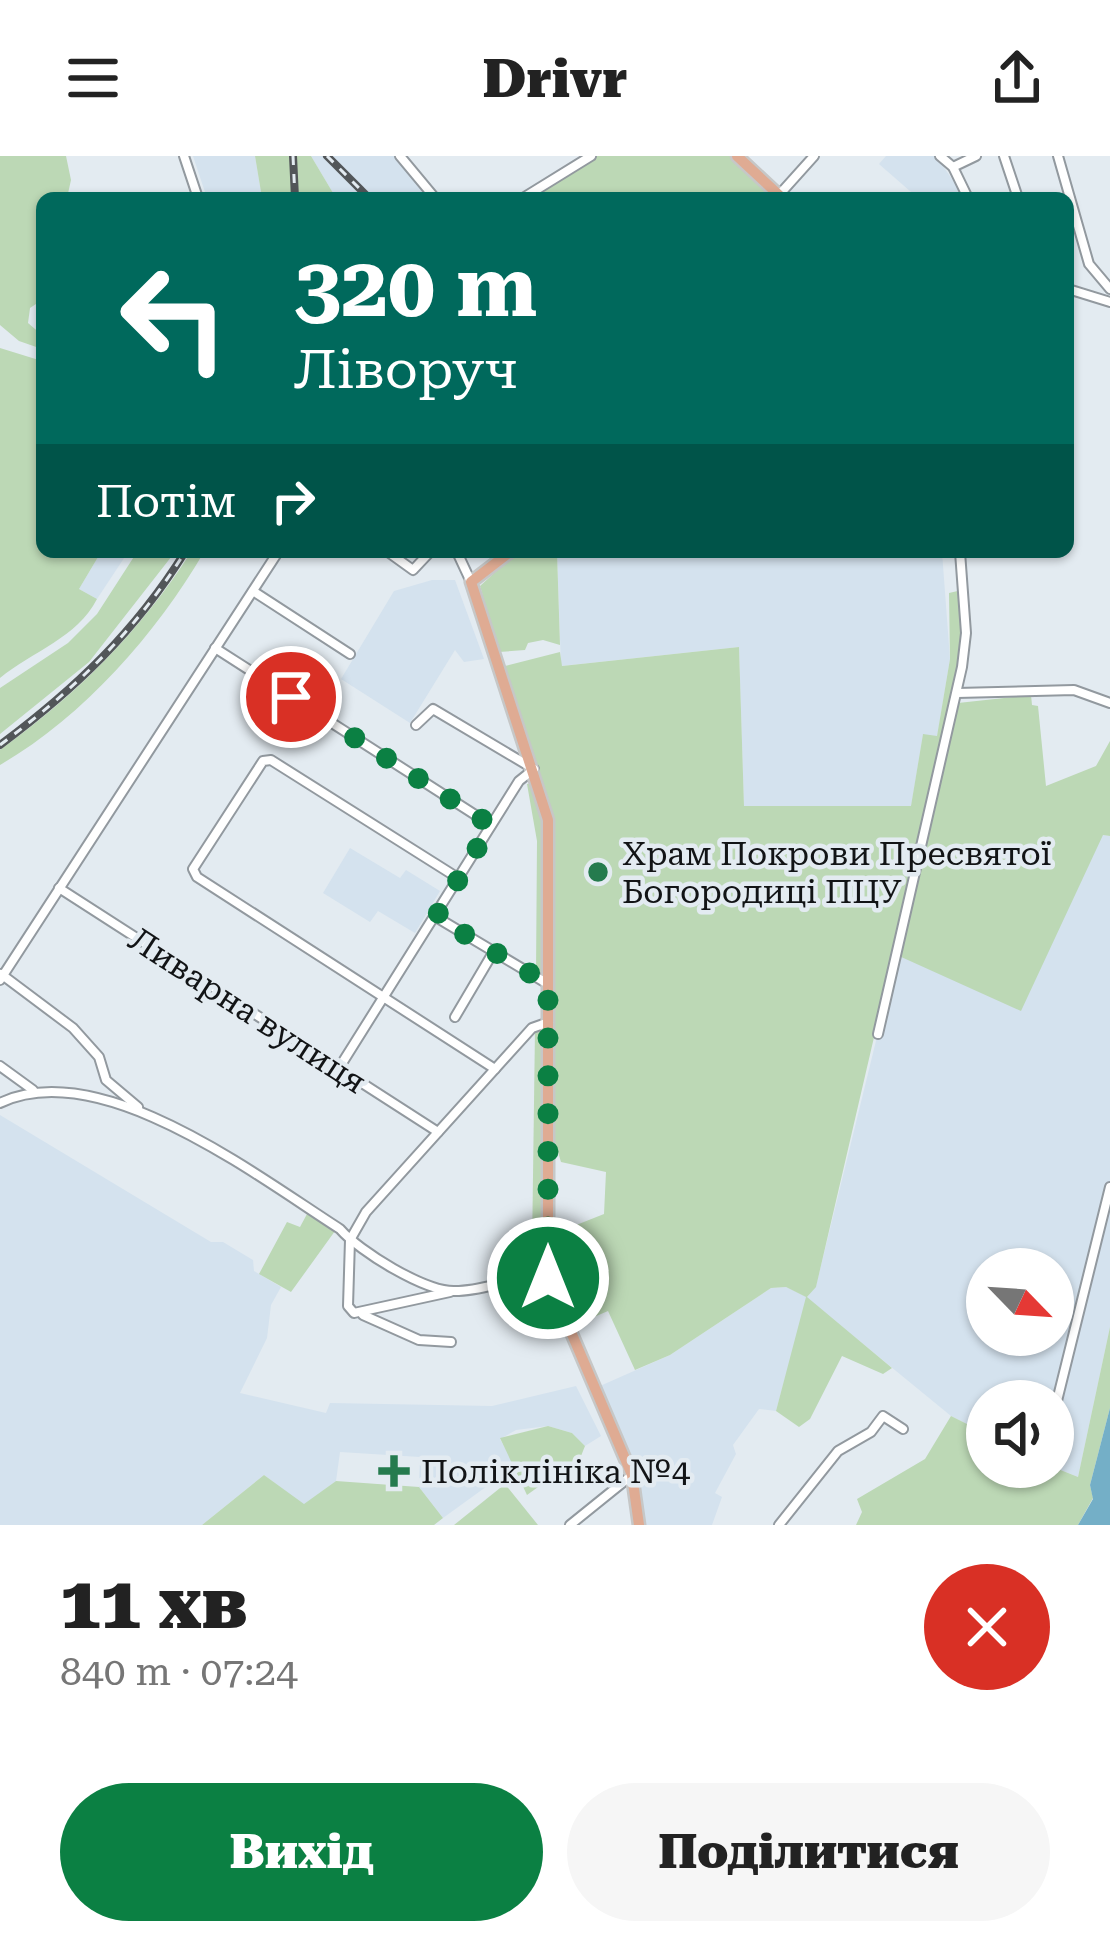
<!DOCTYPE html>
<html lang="uk">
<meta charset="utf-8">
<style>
:root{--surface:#fff;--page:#f6f6f6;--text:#222;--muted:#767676;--accent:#0b8043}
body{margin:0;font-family:"Roboto Serif",serif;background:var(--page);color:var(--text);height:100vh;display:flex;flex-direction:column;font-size:45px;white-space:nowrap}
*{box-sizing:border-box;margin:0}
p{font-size:39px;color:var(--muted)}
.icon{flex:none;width:66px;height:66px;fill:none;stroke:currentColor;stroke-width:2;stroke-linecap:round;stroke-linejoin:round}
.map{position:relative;height:1369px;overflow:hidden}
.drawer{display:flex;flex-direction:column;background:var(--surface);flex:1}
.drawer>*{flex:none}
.hud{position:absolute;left:36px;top:36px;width:1038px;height:366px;border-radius:18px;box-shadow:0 3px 9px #0004;background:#00695c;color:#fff;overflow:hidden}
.needle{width:78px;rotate:115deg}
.tools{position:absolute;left:966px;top:1092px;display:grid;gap:24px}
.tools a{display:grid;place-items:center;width:108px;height:108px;border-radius:50%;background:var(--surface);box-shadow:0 3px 9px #0004;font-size:60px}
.pin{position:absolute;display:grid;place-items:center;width:102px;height:102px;color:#fff;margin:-51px;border:6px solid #fff;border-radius:50%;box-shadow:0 3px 12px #0007}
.me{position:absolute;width:132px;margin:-66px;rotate:0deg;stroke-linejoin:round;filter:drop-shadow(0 0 9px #0008)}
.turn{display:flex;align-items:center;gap:42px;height:252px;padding:0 60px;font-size:54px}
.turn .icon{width:156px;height:156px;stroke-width:2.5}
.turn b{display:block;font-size:84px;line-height:102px}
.then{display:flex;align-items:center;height:114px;padding:0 60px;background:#0003;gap:24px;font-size:45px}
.round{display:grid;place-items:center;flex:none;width:126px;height:126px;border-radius:63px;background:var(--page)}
.summary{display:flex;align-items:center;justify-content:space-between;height:204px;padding:0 60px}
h1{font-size:72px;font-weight:800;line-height:90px}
.action{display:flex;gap:24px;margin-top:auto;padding:24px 60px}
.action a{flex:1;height:138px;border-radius:72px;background:var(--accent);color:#fff;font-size:48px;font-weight:800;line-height:138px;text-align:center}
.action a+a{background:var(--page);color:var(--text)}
header{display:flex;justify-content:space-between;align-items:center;height:156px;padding:0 60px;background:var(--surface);font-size:54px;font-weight:800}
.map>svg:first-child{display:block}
.built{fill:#d4e2ee;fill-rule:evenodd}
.green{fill:#bcd8b5}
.water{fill:#74afc7}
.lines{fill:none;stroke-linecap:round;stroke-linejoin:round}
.minor-casing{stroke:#92999f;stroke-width:12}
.major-casing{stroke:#c6c7c7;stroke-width:15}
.minor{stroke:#fff;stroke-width:8}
.major{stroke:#dfab93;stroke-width:10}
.rail-casing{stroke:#525659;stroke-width:8}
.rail{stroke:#e3ebf1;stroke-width:3;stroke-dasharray:9;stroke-linecap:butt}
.route{stroke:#0b8043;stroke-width:21;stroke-dasharray:0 37.8}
.poi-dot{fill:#257b4e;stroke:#e3ebf1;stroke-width:4.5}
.labels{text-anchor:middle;stroke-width:9;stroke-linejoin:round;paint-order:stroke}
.poi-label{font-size:33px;fill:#121416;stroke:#e3ebf1;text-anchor:start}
.street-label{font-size:33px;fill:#121416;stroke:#e3ebf1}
</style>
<header><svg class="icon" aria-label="menu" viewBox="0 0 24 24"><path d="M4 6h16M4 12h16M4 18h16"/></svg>Drivr<svg class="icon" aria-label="share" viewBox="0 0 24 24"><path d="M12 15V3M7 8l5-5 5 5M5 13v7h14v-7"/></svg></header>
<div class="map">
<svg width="1110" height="1369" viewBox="0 0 1110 1369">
<rect width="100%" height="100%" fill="#e3ebf1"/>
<g class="built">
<path d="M193 0H255L262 42H207Z"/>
<path d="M311 0H396L429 42H336Z"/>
<path d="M886 0H936L965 42H918L879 8Z"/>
<path d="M101 396H128L97 443 79 433Z"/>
<path d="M557 396H942L950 503 937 581 923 579 911 651 744 650 739 491 561 510Z"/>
<path d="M432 424H455L484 503 464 506 455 494 410 567 341 523 394 435Z"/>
<path d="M1103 679 1110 680V1171L1078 1321 1053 1311V1245H987V1278L951 1260 807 1142 776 1255 759 1253 733 1289 736 1298 715 1337 722 1341 712 1369H645L638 1317 600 1230 670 1199 771 1132 786 1131 807 1141 816 1130 897 799ZM987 1113H1053V1179H987Z"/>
<path d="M350 692 400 722 406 714 440 735 415 777 378 755 370 766 323 737Z"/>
<path d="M0 959 211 1086H223L253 1104 254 1115 281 1131 271 1149 267 1182 240 1237 326 1257 330 1247 492 1250 576 1230 601 1280 585 1290 572 1277 548 1270 516 1274 500 1283 515 1310 443 1362 419 1331 420 1301 340 1296 336 1325 304 1349 264 1319 202 1369H0Z"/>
</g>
<g class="green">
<path d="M0 0H66L71 24 67 42H42V144L30 152 28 167 42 179V193L19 185 0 169Z"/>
<path d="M255 0H311L336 42H262Z"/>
<path d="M594 0H731L775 42H536L534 37Z"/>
<path d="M0 192 42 205V396H101L79 433 97 443C77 482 33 495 0 522Z"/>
<path d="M137 396H175L89 506 0 578V532L68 487 97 458Z"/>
<path d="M191 396H204C156 478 83 561 0 609V594C78 537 139 477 191 396Z"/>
<path d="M517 396H557L560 489 543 484 528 487 525 494 499 496 480 430Z"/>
<path d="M962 434 960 511 816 1131 807 1141 892 1212 883 1218 842 1200 810 1263 799 1271 776 1255 806 1141 786 1131 771 1132 670 1199 635 1214 608 1155 573 1170 554 1127 556 1077 604 1058 606 1016 561 1006 554 983 555 664 505 510 560 496 562 510 739 491 744 650H911L923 578 937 580 950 503 949 437Z"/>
<path d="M1031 539 1032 549 1038 550 1046 630 1096 610 1110 585V680L1103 679 1021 855 899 800 958 547Z"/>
<path d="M533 627 545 665 543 820 536 817 537 685 527 628Z"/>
<path d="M544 872V1092L532 1093 535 873Z"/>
<path d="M307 1058 335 1075 291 1136 259 1118 287 1066 300 1071Z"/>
<path d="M1110 1171V1252L1090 1329 1093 1342 1078 1369H856L862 1356 857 1343 925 1303 951 1260 987 1278V1311H1053L1078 1321Z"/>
<path d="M548 1270 572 1277 585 1290 581 1300 527 1339 500 1282Z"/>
<path d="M264 1319 304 1348 336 1325 419 1331 443 1362 434 1369H202Z"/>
<path d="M505 1328 538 1369H454Z"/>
</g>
<path class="water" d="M1110 1252V1369H1078L1093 1343 1090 1329Z"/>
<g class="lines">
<g class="minor-casing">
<g id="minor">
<path d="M184 0 198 42"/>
<path d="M400 0 435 42"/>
<path d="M940 0 953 11 968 42"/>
<path d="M1004 0 1018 42"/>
<path d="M1058 0 1089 108 1110 133"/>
<path d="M953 11 976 0"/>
<path d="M779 39 814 0"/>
<path d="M523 42 591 0"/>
<path d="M1068 133 1110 146"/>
<path d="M388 396 413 414 430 396"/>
<path d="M457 396 471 426"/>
<path d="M253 435 350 498"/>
<path d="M215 492 491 669"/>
<path d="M957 537 1074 534 1110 547"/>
<path d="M458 722 271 604 263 605 193 713 197 721 495 913"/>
<path d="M59 732 438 976"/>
<path d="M436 761 548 828"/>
<path d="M1 818 73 872 99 901 106 924 138 951"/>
<path d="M0 824 278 396"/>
<path d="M455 861 494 795"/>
<path d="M878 878 962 511 966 477 960 396"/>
<path d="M0 910 33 934"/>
<path d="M339 912 519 625 534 613 433 553 416 569"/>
<path d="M0 947C100 899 257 1020 340 1073 359 1095 425 1136 455 1135 487 1135 515 1119 548 1122"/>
<path d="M450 1136 354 1157 348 1150 350 1084 366 1056 532 872 549 866"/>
<path d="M363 1159 419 1184 451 1186"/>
<path d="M1053 1261 1110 1031"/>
<path d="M570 1369 632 1319"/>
<path d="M779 1369 838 1295 871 1276 883 1260 903 1273"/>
</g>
</g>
<g class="major-casing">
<g id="major">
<path d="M737 0 782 42"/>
<path d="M510 396 471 426 548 664V1122L632 1319 639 1369"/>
</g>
</g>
<use href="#minor" class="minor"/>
<use href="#major" class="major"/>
<g class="rail-casing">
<g id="rail">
<path d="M293 0 295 42"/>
<path d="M327 0 369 42"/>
<path d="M0 589C75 533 135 476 185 396"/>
</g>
</g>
<use href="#rail" class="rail"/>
</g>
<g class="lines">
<path class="route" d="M291 541 491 669 436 761 548 828V1122"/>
</g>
<g class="poi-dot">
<circle cx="598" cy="716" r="12"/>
<path d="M388 1297h12v12h12v12h-12v12h-12v-12h-12v-12h12z"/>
</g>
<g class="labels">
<g class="poi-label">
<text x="622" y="709">Храм Покрови Пресвятої<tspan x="622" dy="38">Богородиці ПЦУ</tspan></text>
<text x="421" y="1327">Поліклініка №4</text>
</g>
<g class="street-label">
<text transform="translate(248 854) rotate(33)" y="12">Ливарна вулиця</text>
</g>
</g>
</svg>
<div class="tools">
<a><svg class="needle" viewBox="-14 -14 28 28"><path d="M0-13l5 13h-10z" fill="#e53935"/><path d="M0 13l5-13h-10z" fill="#767676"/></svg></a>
<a><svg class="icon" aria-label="sound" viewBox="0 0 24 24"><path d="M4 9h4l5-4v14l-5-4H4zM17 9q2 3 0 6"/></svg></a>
</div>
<div class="pin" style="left:291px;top:541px;background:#d93025"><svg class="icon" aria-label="arrive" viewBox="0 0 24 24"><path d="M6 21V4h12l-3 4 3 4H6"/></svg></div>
<svg class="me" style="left:548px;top:1122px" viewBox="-20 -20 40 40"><circle r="17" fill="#0b8043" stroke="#fff" stroke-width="3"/><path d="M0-11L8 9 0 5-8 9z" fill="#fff"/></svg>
<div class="hud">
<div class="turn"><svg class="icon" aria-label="left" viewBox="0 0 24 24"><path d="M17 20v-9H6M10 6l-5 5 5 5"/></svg><div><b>320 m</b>Ліворуч</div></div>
<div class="then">Потім<svg class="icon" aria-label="right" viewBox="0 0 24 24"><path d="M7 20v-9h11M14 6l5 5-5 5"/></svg></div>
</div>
</div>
<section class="drawer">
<div class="summary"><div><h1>11 хв</h1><p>840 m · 07:24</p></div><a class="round" style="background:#d93025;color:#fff"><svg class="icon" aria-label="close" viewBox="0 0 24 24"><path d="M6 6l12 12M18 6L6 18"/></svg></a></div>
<div class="action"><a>Вихід</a><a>Поділитися</a></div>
</section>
